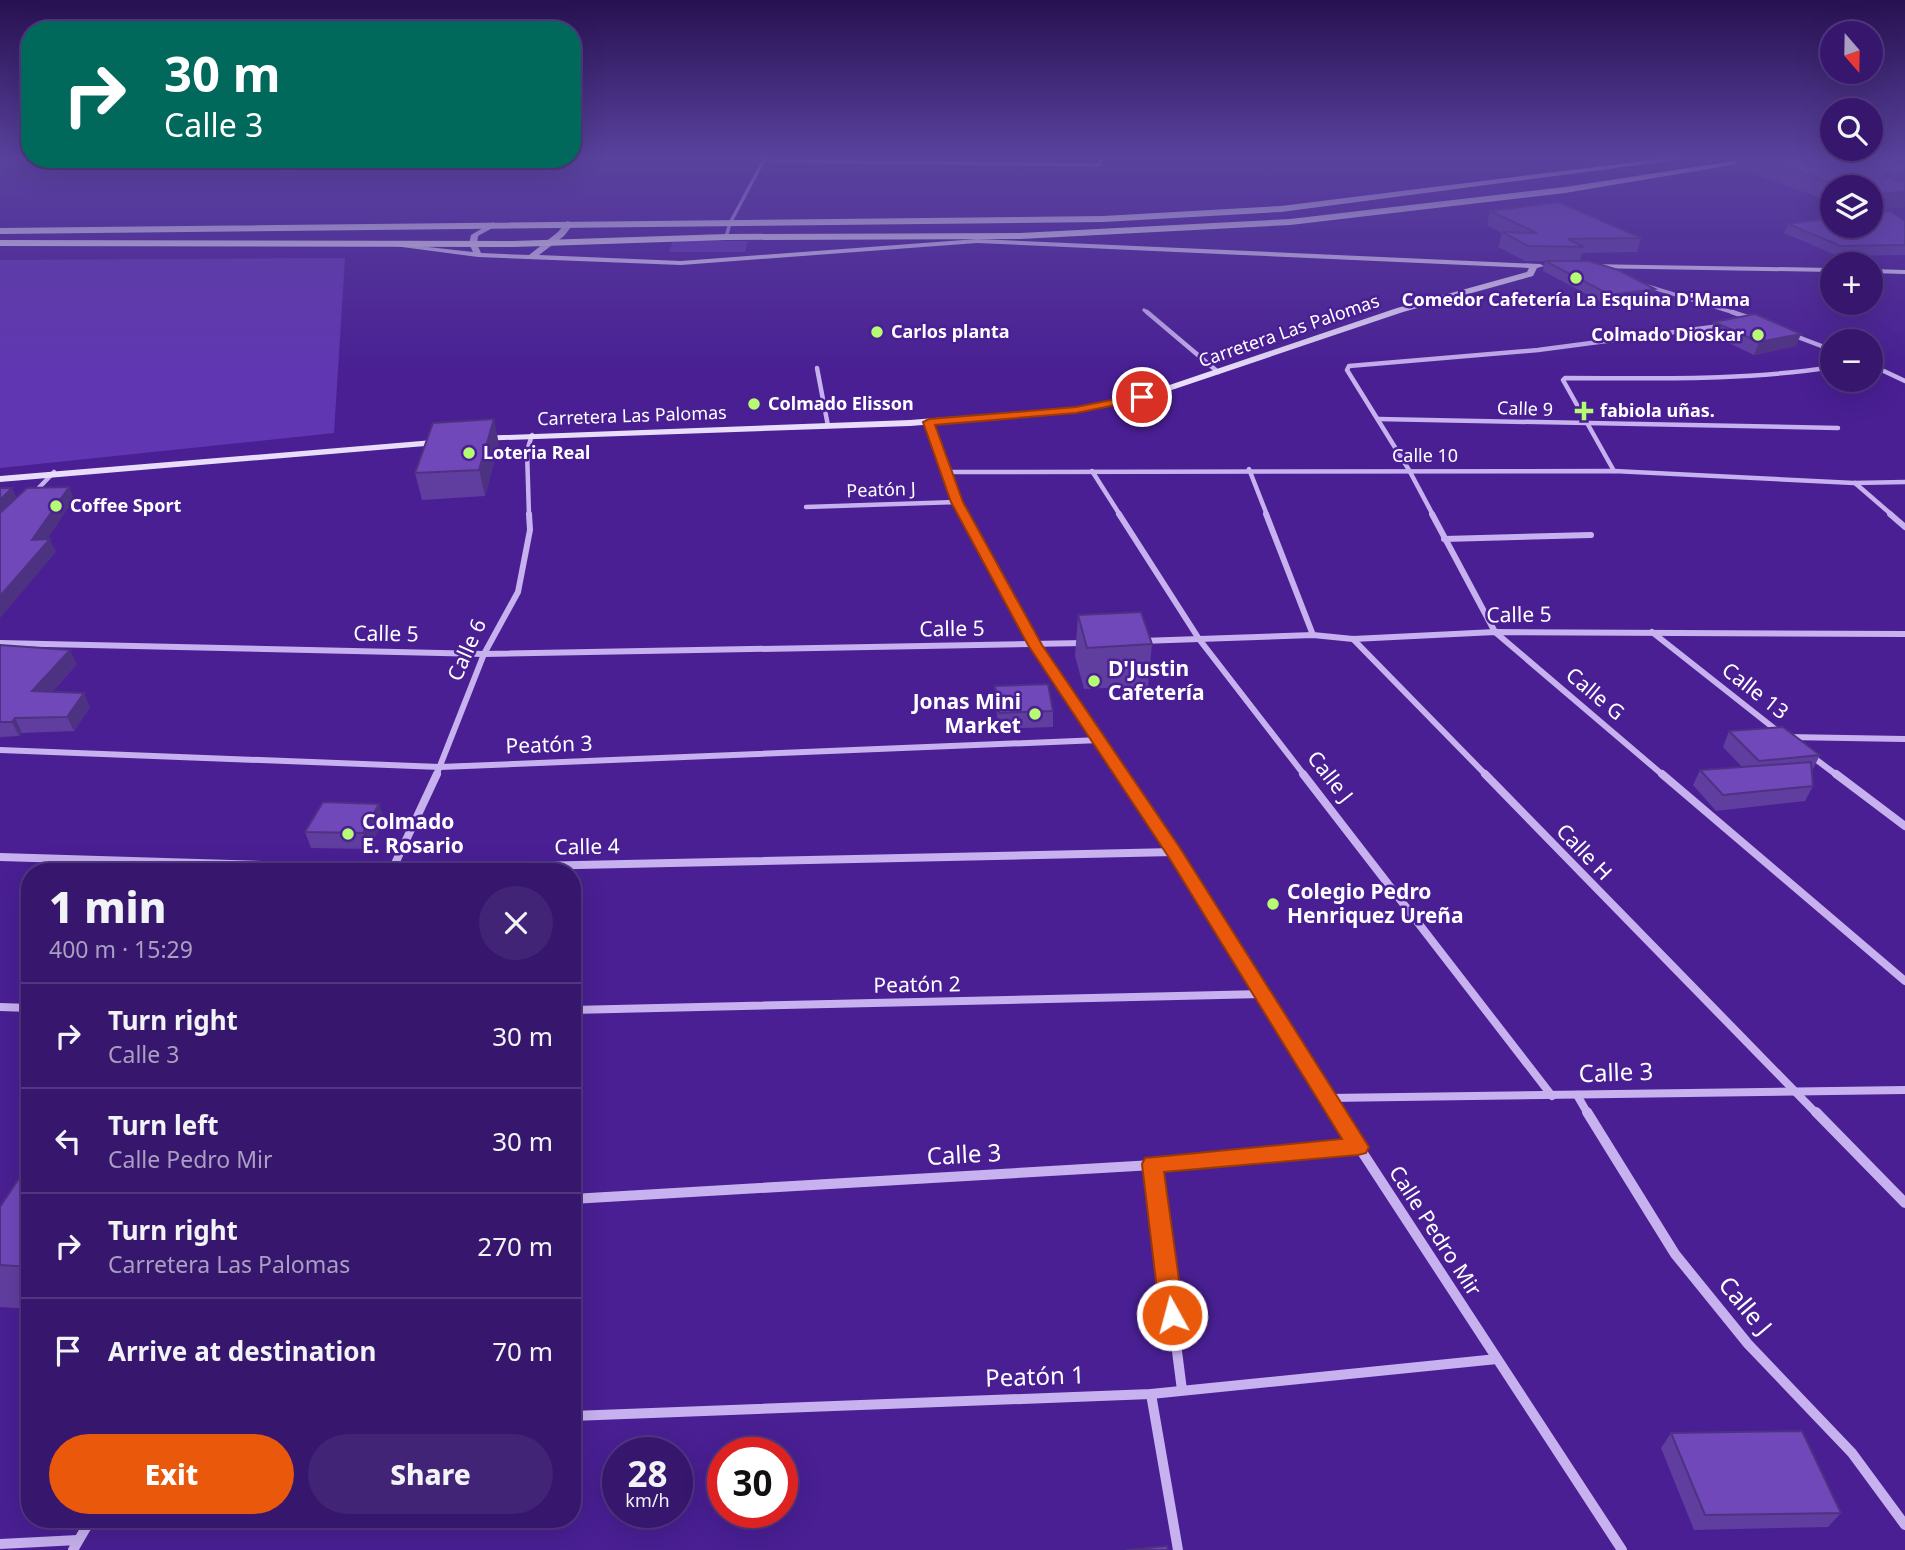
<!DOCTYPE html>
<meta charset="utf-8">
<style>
:root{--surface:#37176e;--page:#422476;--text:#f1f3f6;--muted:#aa9fc2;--line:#513681;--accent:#ea580c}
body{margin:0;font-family:"Noto Sans",sans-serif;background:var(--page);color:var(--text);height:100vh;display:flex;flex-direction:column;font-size:26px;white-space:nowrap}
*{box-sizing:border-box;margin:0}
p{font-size:23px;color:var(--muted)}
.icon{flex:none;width:38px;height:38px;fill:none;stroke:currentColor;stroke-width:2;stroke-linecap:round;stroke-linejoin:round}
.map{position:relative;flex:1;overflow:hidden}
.panel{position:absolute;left:21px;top:863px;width:560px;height:665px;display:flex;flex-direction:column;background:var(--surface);border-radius:28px;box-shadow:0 7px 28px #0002,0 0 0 2px var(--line)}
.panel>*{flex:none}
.hud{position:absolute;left:21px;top:21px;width:560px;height:147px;border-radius:28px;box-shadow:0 7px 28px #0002,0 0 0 2px var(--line);background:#00695c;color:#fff;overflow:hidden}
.needle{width:46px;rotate:160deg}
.tools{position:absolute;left:1820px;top:21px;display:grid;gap:14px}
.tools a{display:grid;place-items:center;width:63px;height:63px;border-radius:50%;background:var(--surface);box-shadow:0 7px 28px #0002,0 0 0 2px var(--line);font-size:35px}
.speed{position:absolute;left:602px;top:1437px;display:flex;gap:14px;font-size:35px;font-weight:700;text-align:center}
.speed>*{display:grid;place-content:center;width:91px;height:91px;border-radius:50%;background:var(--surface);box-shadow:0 7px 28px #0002,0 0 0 2px var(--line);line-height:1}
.speed small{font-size:18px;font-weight:400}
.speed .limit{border:10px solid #d22;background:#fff;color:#111}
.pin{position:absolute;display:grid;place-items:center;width:60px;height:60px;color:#fff;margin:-30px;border:4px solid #fff;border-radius:50%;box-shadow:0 2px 7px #0007}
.me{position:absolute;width:77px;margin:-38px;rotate:353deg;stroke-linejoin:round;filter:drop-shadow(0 0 5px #0008)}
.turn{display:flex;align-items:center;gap:24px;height:147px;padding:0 28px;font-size:32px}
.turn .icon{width:91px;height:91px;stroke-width:2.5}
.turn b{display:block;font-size:49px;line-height:60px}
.round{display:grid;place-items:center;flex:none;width:74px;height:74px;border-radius:37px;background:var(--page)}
.headline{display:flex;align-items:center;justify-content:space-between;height:119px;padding:0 28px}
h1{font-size:42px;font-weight:800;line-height:52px}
.action{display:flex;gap:14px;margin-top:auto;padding:14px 28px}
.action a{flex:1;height:80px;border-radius:42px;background:var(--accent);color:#fff;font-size:28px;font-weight:800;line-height:80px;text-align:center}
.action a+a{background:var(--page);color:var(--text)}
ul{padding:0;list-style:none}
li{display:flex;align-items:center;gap:21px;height:105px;padding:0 28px;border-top:2px solid var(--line)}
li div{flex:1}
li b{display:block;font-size:26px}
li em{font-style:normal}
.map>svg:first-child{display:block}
.green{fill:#6136b2}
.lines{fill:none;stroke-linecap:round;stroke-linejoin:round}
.street-far4{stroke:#c7b1ee;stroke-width:3.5}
.street-far3{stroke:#c7b1ee;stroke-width:4.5}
.street-far2{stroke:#c7b1ee;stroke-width:6}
.street-far1{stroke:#c7b1ee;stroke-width:8}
.street{stroke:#c7b1ee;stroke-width:10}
.secondary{fill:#e9defa;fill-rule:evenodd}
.primary{fill:#fbf9ff;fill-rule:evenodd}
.wall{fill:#603ea0}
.shaded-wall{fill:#4e3282}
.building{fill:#7048ba;stroke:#4e3282;stroke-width:2}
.route{fill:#ea580c;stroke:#983908;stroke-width:2}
.poi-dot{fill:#b5fc72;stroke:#491f93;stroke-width:2.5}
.labels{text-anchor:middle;stroke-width:5;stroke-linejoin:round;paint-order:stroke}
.far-poi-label{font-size:18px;font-weight:bold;fill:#fff;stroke:#491f93;text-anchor:start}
.far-street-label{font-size:18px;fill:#fff;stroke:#491f93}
.street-label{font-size:21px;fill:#fff;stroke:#491f93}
.poi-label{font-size:21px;font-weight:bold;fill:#fff;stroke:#491f93;text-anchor:start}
.near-street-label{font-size:24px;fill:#fff;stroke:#491f93}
</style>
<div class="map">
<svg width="1905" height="1550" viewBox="0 0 1905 1550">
<rect width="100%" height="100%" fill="#491f93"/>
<g class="green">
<path d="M272 159H334L339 164 282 173Z"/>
<path d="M673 241H748L745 252H669Z"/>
<path d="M345 258 334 433 0 468V260Z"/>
</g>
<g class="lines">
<g class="street-far4">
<path d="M764 161 1096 165 1100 164V158"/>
<path d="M726 237 730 223 765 158"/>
<path d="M1644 285 1738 314"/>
<path d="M1144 310 1149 314"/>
</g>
<g class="street-far3">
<path d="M1147 312 1218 372"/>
<path d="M1732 312 1750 318"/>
<path d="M1790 334 1832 350"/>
<path d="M1871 365 1905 381"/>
<path d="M817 368 828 426"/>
<path d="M1378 419 1838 428"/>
<path d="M929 422 964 515"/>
<path d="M1249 469 1267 515"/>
<path d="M1092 471 1120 515"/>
<path d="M1614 471 1563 380 1565 378C1654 378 1744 381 1832 367"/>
<path d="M945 472 1614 471 1854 483 1905 482"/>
<path d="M1855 483 1892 515"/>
<path d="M33 494 54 472"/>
<path d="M806 507 957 502"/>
<path d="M529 515 527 451 532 435"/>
<path d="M1433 515 1409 470 1347 370 1349 366 1538 350 1720 326"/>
</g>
<g class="street-far2">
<path d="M963 514 1035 645 1123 776"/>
<path d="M1119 514 1199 639 1305 776"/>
<path d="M1266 514 1313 635"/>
<path d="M1432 514 1495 632 1664 776"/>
<path d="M1890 514 1905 527"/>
<path d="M1444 539 1591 535"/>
<path d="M1652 632 1780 733"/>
<path d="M1353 639 1487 776"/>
<path d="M1141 641 1313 635 1353 639 1495 632 1905 634"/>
<path d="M0 643 484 654 1084 643"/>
<path d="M1787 737 1905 739"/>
<path d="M0 750 440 767 1100 740"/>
<path d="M1810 755 1838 776"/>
<path d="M436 776 484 654 518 592 530 530 529 514"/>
</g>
<g class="street-far1">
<path d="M1122 774 1174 852 1337 1114"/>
<path d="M1303 774 1552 1096"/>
<path d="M1485 774 1817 1114"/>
<path d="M1662 774 1905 981"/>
<path d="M1836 774 1905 826"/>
<path d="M0 857 392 869 1174 852"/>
<path d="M392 870 437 774"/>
<path d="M0 1007 30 1008"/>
<path d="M572 1010 1263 994"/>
<path d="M1577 1095 1588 1114"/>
<path d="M1329 1098 1905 1090"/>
</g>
<g class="street">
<path d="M1336 1112 1622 1550"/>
<path d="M1587 1112 1675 1254 1748 1344 1852 1453 1905 1525"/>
<path d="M1816 1112 1905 1203"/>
<path d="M1153 1165 1182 1390"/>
<path d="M572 1199 1153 1165 1358 1147"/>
<path d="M1151 1394 1178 1550"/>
<path d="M572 1416 1151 1394 1497 1359"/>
<path d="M0 1544 78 1540"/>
<path d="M73 1550 91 1519"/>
</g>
<g class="secondary">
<path d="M567 221 574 223 564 236 539 255 681 261 977 239 1540 264 1544 266 1537 268 1533 276 1403 312 1145 399 1076 413 910 426 476 441 474 439 479 436 910 420 1076 407 1140 395 1397 308 1527 272 1529 268 977 243 681 265 478 257 379 244 383 242 473 252 469 244 471 235 493 222 496 226 478 236 477 244 481 253 529 255 558 232Z"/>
<path d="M1586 264 1832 268V272L1589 268 1585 266Z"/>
<path d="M1871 269 1905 270V274L1871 273Z"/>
<path d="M445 439 449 440V444L0 482V476Z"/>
</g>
<g class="primary">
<path d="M1668 158H1692L1281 212 1103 222 0 234V228L1103 216 1281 206Z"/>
<path d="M1753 158H1773L1565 193 1290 225 1020 239 726 240 513 247 0 246V240L513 241 726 234 1020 233 1290 219 1565 187Z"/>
</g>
</g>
<g class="wall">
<path d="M1594 158H1636L1604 162Z"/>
<path d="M1708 158H1904L1905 207 1871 211V187H1832V202L1734 167 1737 159 1716 161Z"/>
<path d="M1490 211 1641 238 1637 252 1582 253 1580 261 1652 299 1607 305 1543 271 1545 261H1525L1498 247 1502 233 1487 225Z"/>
<path d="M1905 221V255L1838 256 1784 233 1788 224Z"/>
<path d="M1714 322 1796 346 1754 355 1710 334Z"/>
<path d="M499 444 485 496 422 500 415 473Z"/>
<path d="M1078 615 1152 644 1148 686 1084 689 1075 656Z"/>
<path d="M0 645 77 664 52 692 90 707 74 731 22 733 19 736 0 737Z"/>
<path d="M995 686 1053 711V727L999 729 995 701Z"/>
<path d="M1729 731 1820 755 1812 771 1813 786 1805 801 1716 811 1693 785 1700 770 1742 767 1723 747Z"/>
<path d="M379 804 384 820 368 849 311 848 305 832Z"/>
<path d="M30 1180V1309L0 1307V1207Z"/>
<path d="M1671 1433 1841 1513 1828 1527 1694 1530 1661 1448Z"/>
</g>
<g class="shaded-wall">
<path d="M1605 158H1636L1604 162Z"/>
<path d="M1717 158H1737L1716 161Z"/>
<path d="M1905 172V187L1882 175Z"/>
<path d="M1905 191V207L1871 211V195Z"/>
<path d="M1655 289 1652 299 1607 305 1610 295Z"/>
<path d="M1801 334 1796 346 1754 355 1759 342Z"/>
<path d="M494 419 499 444 485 496 479 470Z"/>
<path d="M69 487 74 499 41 549 50 539 56 552 0 618V596L32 540Z"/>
<path d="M12 488 18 501 0 518V500Z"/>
<path d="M70 650 77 664 40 705 32 691Z"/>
<path d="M84 693 90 707 74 731 67 717Z"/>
<path d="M15 718 22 733 19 736 12 722Z"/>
<path d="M379 804 384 820 368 849 363 833Z"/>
</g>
<g class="building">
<path d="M1759 158H1904L1905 172 1882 175 1905 183V191L1871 195V187H1844Z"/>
<path d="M1559 202 1641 238 1568 239 1584 247 1528 246 1502 232 1537 233 1490 211Z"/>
<path d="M1890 211 1905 221V245L1841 246 1788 224 1832 218V226H1871V213Z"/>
<path d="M1545 261H1589L1618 270 1655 289 1610 295Z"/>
<path d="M1755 314 1801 334 1759 342 1714 322Z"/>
<path d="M494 419 479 470 415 473 433 423Z"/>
<path d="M69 487 32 540 50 539 0 596V513L27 488Z"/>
<path d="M0 488H12L0 500Z"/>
<path d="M1141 612 1152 644 1087 648 1078 615Z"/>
<path d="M0 645 70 650 32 691 84 693 67 717 15 718 12 722H0Z"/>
<path d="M1048 684 1053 711 999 713 995 686Z"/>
<path d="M1783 727 1820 755 1759 761 1729 731Z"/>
<path d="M1811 762 1813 786 1723 795 1700 770Z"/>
<path d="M323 802 379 804 363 833 305 832Z"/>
<path d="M18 1180H30V1267L0 1265V1207Z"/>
<path d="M1802 1431 1841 1513 1705 1515 1671 1433Z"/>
<path d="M1167 1546 1168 1550H1126Z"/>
</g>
<linearGradient id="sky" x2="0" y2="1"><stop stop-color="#281151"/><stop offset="0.42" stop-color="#59429e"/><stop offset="1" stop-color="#59429e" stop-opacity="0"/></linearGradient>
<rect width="1905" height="375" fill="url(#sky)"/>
<path class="route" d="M1142 394 1146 395V399L1076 413 935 425 963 502 1042 645 1180 848 1369 1147 1366 1153 1358 1155 1164 1172 1184 1315 1180 1323 1172 1326 1164 1323 1160 1315 1142 1164 1145 1158 1342 1139 1168 856 1028 645 951 502 923 422 929 419 1076 407Z"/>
<g class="poi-dot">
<circle cx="1576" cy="278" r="7"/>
<circle cx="877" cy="332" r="7"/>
<circle cx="1758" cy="335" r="7"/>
<circle cx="754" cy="404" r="7"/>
<path d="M1580.5 400.5h7v7h7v7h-7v7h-7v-7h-7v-7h7z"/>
<circle cx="469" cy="453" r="7"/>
<circle cx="56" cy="506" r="7"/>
<circle cx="1094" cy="681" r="7"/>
<circle cx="1035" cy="714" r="7"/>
<circle cx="348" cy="834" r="7"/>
<circle cx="1273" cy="904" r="7"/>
</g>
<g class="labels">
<g class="far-poi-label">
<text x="1576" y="306" text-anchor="middle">Comedor Cafetería La Esquina D'Mama</text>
<text x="891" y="338">Carlos planta</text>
<text x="1744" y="341" text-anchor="end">Colmado Dioskar</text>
<text x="768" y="410">Colmado Elisson</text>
<text x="1600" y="417">fabiola uñas.</text>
<text x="483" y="459">Loteria Real</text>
<text x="70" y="512">Coffee Sport</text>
</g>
<g class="far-street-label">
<text transform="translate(1289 331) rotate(-19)" y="6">Carretera Las Palomas</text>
<text transform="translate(1525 409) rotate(2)" y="6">Calle 9</text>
<text transform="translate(632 416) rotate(-2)" y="6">Carretera Las Palomas</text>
<text x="1425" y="462">Calle 10</text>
<text transform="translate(881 490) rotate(-2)" y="6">Peatón J</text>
</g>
<g class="street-label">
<text transform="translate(1519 615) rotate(-1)" y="7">Calle 5</text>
<text transform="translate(952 629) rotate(-1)" y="7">Calle 5</text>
<text transform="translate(386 634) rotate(1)" y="7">Calle 5</text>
<text transform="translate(467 650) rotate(-66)" y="7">Calle 6</text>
<text transform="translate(1755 691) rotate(38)" y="7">Calle 13</text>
<text transform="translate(1595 694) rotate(40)" y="7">Calle G</text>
<text transform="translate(549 745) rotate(-2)" y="7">Peatón 3</text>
<text transform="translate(1330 777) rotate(52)" y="7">Calle J</text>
<text transform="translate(587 847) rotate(-1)" y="7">Calle 4</text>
<text transform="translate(1584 852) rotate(46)" y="7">Calle H</text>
<text transform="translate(917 985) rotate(-1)" y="7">Peatón 2</text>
<text transform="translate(1435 1231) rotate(57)" y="7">Calle Pedro Mir</text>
</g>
<g class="poi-label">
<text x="1108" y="676">D'Justin<tspan x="1108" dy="24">Cafetería</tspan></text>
<text x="1021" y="709" text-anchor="end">Jonas Mini<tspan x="1021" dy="24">Market</tspan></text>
<text x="362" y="829">Colmado<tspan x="362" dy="24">E. Rosario</tspan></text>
<text x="1287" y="899">Colegio Pedro<tspan x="1287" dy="24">Henriquez Ureña</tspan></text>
</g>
<g class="near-street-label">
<text transform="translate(1616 1073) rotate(-2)" y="8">Calle 3</text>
<text transform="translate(964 1155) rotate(-3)" y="8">Calle 3</text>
<text transform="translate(1745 1306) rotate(50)" y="8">Calle J</text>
<text transform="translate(1035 1377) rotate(-2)" y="8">Peatón 1</text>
</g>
</g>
</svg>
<div class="tools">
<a><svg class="needle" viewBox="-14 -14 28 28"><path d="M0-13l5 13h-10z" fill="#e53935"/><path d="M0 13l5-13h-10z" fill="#aa9fc2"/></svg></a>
<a><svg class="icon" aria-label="search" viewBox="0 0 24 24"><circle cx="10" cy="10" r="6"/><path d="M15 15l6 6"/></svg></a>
<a><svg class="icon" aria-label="layers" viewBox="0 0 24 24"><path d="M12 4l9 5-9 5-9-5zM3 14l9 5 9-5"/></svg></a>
<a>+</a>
<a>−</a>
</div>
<div class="speed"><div>28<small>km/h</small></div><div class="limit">30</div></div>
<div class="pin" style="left:1142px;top:397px;background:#d93025"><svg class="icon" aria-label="arrive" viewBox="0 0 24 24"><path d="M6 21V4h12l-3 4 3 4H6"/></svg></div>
<svg class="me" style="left:1172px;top:1315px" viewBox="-20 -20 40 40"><circle r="17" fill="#ea580c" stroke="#fff" stroke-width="3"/><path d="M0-11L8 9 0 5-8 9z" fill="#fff"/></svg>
<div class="hud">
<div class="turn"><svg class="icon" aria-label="right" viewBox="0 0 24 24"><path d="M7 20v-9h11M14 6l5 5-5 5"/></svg><div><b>30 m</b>Calle 3</div></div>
</div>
<section class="panel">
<div class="headline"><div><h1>1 min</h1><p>400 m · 15:29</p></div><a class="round"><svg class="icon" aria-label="close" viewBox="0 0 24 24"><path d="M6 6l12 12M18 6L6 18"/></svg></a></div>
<ul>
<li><svg class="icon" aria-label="right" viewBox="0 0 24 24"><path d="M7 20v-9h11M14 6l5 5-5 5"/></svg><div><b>Turn right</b><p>Calle 3</p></div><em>30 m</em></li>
<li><svg class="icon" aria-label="left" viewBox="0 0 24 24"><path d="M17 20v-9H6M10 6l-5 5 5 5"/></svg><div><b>Turn left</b><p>Calle Pedro Mir</p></div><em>30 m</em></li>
<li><svg class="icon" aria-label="right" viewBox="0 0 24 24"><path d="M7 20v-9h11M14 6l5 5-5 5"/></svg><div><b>Turn right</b><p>Carretera Las Palomas</p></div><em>270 m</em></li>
<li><svg class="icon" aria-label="arrive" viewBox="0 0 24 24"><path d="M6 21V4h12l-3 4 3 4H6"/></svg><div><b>Arrive at destination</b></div><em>70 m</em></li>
</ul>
<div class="action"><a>Exit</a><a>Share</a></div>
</section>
</div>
